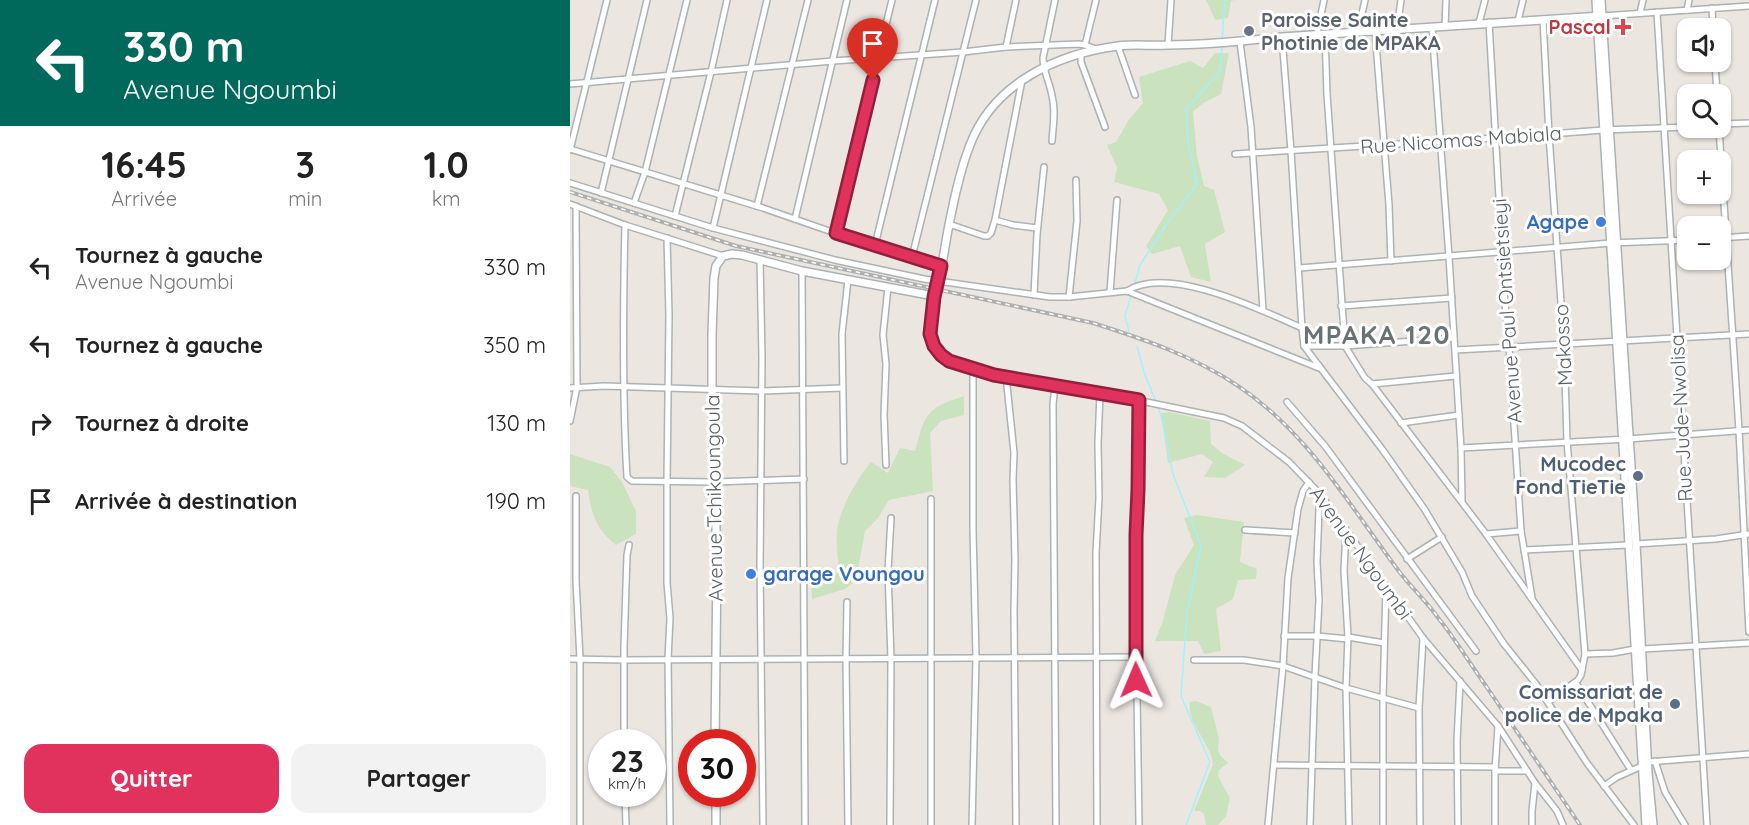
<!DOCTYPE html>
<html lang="fr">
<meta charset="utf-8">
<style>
:root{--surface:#fff;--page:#f2f2f2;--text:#222;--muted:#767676;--accent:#e1325e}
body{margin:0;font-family:Quicksand,sans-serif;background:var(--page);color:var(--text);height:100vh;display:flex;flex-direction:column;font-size:22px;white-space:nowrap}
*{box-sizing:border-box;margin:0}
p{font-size:20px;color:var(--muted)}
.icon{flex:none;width:33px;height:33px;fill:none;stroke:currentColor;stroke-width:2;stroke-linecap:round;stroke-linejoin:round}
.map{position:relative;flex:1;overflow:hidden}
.sheet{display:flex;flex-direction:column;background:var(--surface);width:570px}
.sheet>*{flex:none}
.top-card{background:#00695c;color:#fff;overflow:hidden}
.buttons{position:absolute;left:1107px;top:18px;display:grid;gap:12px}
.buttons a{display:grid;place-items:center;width:54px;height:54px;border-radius:12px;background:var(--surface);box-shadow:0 2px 4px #0004;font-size:30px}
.speed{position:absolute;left:18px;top:729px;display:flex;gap:12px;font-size:30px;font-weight:700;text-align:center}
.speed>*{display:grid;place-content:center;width:78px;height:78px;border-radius:50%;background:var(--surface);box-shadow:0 2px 4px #0004;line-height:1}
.speed small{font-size:15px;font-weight:400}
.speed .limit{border:9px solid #d22;background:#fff;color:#111}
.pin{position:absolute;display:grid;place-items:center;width:51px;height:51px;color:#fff;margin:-62px -26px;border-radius:50% 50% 50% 0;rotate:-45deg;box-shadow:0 0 6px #0007}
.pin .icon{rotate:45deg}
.me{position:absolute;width:66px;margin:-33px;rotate:359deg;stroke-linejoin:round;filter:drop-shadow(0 0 4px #0008)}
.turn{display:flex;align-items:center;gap:21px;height:126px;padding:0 24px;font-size:27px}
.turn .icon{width:78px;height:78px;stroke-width:2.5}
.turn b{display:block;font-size:42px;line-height:51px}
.eta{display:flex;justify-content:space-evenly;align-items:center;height:102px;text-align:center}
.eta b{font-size:36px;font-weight:800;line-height:42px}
.action{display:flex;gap:12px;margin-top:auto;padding:12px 24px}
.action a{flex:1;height:69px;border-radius:18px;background:var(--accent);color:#fff;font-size:24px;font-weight:800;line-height:69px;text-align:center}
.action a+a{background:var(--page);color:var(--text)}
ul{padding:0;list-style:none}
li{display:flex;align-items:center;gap:18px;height:78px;padding:0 24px}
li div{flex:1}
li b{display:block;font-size:22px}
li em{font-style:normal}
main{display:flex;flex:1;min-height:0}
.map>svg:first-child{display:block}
.green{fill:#cae3be}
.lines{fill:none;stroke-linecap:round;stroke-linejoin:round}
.stream{stroke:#a2f1fb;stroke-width:1.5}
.street-casing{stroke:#adb2b3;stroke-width:8}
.secondary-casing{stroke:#acb2b4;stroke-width:10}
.street{stroke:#fff;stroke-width:5}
.secondary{stroke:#fff;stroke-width:7}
.rail-casing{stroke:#aeafaf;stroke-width:4}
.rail{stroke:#fff;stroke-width:1.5;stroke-dasharray:4.5;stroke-linecap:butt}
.route-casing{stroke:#92203d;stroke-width:15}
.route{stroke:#e1325e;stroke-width:10}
.health-dot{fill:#e0444e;stroke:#fff;stroke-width:2}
.worship-dot{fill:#6b7280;stroke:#fff;stroke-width:2}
.shop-dot{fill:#3f7fe0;stroke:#fff;stroke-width:2}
.service-dot{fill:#5c6f8a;stroke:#fff;stroke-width:2}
.labels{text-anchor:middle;stroke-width:6;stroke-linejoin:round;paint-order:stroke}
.worship-label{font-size:20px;font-weight:bold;fill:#5b616d;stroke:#fff;text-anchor:start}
.health-label{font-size:20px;font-weight:bold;fill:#be3a42;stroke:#fff;text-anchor:end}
.street-label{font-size:20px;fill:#5a6061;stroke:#fff}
.shop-label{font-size:20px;font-weight:bold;fill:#366cbe;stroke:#fff;text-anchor:end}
.service-label{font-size:20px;font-weight:bold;fill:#4e5e75;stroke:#fff;text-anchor:end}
.district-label{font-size:26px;font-weight:bold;letter-spacing:1.5px;fill:#6b7273;stroke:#fff}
</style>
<main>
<section class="sheet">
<div class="top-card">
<div class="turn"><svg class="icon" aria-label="left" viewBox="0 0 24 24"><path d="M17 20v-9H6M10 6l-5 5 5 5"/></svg><div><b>330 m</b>Avenue Ngoumbi</div></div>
</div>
<div class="eta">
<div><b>16:45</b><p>Arrivée</p></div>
<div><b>3</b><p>min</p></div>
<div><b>1.0</b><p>km</p></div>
</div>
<ul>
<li><svg class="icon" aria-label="left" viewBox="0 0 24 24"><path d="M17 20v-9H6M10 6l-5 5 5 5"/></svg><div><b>Tournez à gauche</b><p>Avenue Ngoumbi</p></div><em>330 m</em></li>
<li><svg class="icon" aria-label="left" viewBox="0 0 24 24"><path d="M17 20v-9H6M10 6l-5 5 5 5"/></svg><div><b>Tournez à gauche</b></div><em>350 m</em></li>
<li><svg class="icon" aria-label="right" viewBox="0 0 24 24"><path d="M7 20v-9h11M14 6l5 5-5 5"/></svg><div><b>Tournez à droite</b></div><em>130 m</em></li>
<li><svg class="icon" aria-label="arrive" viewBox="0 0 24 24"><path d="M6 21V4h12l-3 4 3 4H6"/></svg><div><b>Arrivée à destination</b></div><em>190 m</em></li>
</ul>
<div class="action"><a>Quitter</a><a>Partager</a></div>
</section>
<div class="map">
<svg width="1179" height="825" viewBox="0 0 1179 825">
<rect width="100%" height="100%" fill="#ece6e1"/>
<g class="green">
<path d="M636 0H665L661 1 658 18 645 20Z"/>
<path d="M645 53H659L651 94 635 102 623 111 627 156 634 186 644 190 655 232 635 244 641 282 621 277 610 246 582 254 576 246 598 210 589 194 544 182 547 168 537 145 546 142 558 121 573 103 569 77 620 61 633 68Z"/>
<path d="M394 396V415L371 421 360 433 363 491 319 500 308 518 295 531 286 580 275 589 242 599 241 583 269 572C268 558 265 538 268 525 273 503 287 479 301 462L318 473 330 448 345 451C355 414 356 408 394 396Z"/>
<path d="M599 412 640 421 641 444 652 453 675 465 655 478 634 477 643 462 632 454 598 463 591 413Z"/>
<path d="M0 454 40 467 52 482 66 511V534L46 545C27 530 21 514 18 490L0 486Z"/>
<path d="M627 515 674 522 670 562 687 569 686 579 668 580 663 599 646 609 651 651 634 654 628 641H585L593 621 605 575 624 545 614 518Z"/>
<path d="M626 701 641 707 649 739 648 750 650 755 658 763 649 770 648 776 660 798 656 816 648 825H636L634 814 630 811H624L643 764C641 744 616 722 620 702Z"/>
</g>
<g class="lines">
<g class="stream">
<path d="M652 41 655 0"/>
<path d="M564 287 570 265 596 225 627 184 618 141 616 109 650 72 652 46"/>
<path d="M559 332 555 316 561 295"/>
<path d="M567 346 574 372 586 402"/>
<path d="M588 407 591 415 603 474 631 546 617 612 611 696 640 762 616 825"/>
</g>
<g class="street-casing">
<g id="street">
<path d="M1142 8 1143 28"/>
<path d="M1117 10 1119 0"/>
<path d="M1087 12 1137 825"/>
<path d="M1070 13 1073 0"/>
<path d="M1032 16 1179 6"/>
<path d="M973 19 979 135 994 344 997 441 1015 654 1011 675 1008 680 978 702"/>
<path d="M948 21 953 0"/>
<path d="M919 22 935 303 939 347 951 531 962 598"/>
<path d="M909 23 915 0"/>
<path d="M875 27 876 0"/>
<path d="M862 28 879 257 891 448 892 501"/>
<path d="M827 29 831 0"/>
<path d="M805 31 819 205 821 261"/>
<path d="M788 32 795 0"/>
<path d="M747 34 754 0"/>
<path d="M755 35 757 94 775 346 795 378 802 384 916 534 1012 670"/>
<path d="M712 37 721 151 732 328 734 346 812 449 855 510 892 572 902 596 934 644 966 684 1017 763 1064 825"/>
<path d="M670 42 681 127 693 310"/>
<path d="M515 45 526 0"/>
<path d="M598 45 601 0"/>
<path d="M548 46 565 95"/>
<path d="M436 47 446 0"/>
<path d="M511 54V62L535 127"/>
<path d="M1145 62 1147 94"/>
<path d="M0 84 263 61 393 52 436 47 509 44 515 45 526 49"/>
<path d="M1150 124 1179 123"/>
<path d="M1149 128 1169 430 1179 632"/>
<path d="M482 141C483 126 486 111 482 96 480 83 473 71 473 58L485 0"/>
<path d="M0 149 193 208 265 233 371 266"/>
<path d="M0 150 37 0"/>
<path d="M665 154 926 138 1033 130 1118 127"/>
<path d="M0 183 143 228 265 260 354 279 480 297H499L557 291 749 368"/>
<path d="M31 193 77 0"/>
<path d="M64 203 75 172 117 0"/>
<path d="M0 204 55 225 153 256"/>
<path d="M187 206 238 0"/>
<path d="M105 216 141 72 157 0"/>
<path d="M225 219 277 0"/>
<path d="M425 220 443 225 467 228"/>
<path d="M379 224 414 236H418L421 233 425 220 452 80"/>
<path d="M55 225C53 309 52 393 57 477L62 481 145 482 234 479"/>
<path d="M143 228 197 0"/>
<path d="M265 233 322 0"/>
<path d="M97 238 99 315 97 481V583L100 618 98 659 100 825"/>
<path d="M1150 238 1179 236"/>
<path d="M305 245 365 0"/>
<path d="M342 257 406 0"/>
<path d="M190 259 192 358 190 566 193 825"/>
<path d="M729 268 1041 243 1118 240"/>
<path d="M232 271 235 825"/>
<path d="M557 291C598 264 691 310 732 328"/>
<path d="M540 292 547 200"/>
<path d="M464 295 467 234 474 167"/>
<path d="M364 296 360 334 364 346 371 355 379 361 425 375 552 397 654 418 672 426 719 462 751 495 853 638 928 726 965 783 987 811 993 825"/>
<path d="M499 297 507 221 506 180"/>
<path d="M771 306 882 298"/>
<path d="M734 346H775L884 338"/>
<path d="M885 350 1179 334"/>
<path d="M436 376 444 453 443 479 445 560 444 611 446 825"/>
<path d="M802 384 886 376"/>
<path d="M485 385 483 404 486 825"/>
<path d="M0 388 34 386 191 391 272 388"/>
<path d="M717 402 755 446 906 651"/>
<path d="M0 421 7 387 6 206"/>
<path d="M831 423 889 415"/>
<path d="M891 448 1058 439 1179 430"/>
<path d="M274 461 272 334 278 280"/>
<path d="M316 465 314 415 316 364 313 335 318 287"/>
<path d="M6 496V580L10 659V825"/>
<path d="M361 499V825"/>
<path d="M675 530 725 533"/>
<path d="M776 530 774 571 778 637 776 688 779 825"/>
<path d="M916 534 951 531"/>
<path d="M1066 544 1146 539 1179 534"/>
<path d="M954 550 1058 545"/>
<path d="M837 559 872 537"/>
<path d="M277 602 276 659 278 825"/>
<path d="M714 636H747L778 639"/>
<path d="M778 637 814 643"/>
<path d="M1072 649 1179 643"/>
<path d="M1015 654 1043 653 1065 649"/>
<path d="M0 659 54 660 566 657"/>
<path d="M624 660H674L713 666 776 688 849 708"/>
<path d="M1006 683 1061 770"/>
<path d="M54 742V647L57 555 59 545"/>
<path d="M1085 761 1095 792 1115 825"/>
<path d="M1078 762 1179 754"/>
<path d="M704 765 925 767"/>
<path d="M925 771H957"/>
<path d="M1034 786 1047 777 1072 766"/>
<path d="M55 794 56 825"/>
<path d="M320 825 321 659 318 571 321 518"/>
<path d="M402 825 406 658 403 530V369"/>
<path d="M527 825 526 553 529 498 528 443 530 393"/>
<path d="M569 825 566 628 569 401"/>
<path d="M698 825 713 666 718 578 728 509 733 491 739 482"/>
<path d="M740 825 745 676 749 600 747 562 749 509 751 495"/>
<path d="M813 825V698L816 587"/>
<path d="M850 825 849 708 853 638"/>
<path d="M888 825 887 741 890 681"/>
<path d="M925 825V771L928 726"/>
<path d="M962 825V811L965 783"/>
</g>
</g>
<g class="secondary-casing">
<g id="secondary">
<path d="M1026 0 1076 825"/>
<path d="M1031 0 1066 544 1078 773 1083 825"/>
<path d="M145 742 147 563 142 390V334L144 278 146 266 153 256 162 254 172 255 232 271 364 296C372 274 374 249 379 225 384 199 390 170 400 145 423 84 486 54 548 46 565 44 581 46 598 45 636 45 675 41 712 37L1032 16"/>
<path d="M146 825V794"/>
</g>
</g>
<use href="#street" class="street"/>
<use href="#secondary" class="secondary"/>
<g class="rail-casing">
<path id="rail" d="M0 192 166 246 523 323C573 339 624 356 668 386 739 433 781 508 831 574 843 589 858 603 869 619 886 640 900 664 916 686 947 732 979 779 1010 825"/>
</g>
<use href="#rail" class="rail"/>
</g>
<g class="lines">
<g class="route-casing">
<path id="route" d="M303 80 266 233 371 266 364 297 360 334 364 346 371 355 379 361 424 375 569 400 568 490 566 535V680"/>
</g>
<use href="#route" class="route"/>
</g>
<path class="health-dot" d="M1050 18h6v6h6v6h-6v6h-6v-6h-6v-6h6z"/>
<circle class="worship-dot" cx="679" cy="31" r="6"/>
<g class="shop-dot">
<circle cx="1031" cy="222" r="6"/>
<circle cx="181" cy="574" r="6"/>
</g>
<g class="service-dot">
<circle cx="1068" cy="476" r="6"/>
<circle cx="1105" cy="704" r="6"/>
</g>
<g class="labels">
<g class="worship-label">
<text x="691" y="27">Paroisse Sainte<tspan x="691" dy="23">Photinie de MPAKA</tspan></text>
</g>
<g class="health-label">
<text x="1041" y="34">Pascal</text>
</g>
<g class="street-label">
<text transform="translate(891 140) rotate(-4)" y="7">Rue Nicomas Mabiala</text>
<text transform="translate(937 311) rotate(-94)" y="7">Avenue Paul Ontsietsieyi</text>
<text transform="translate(993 345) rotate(-93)" y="7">Makosso</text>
<text transform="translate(1111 418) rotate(-93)" y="7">Rue Jude-Nwolisa</text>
<text transform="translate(144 498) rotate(-91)" y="7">Avenue Tchikoungoula</text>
<text transform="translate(791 553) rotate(54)" y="7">Avenue Ngoumbi</text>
</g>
<g class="shop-label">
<text x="1019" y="229">Agape</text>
<text x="193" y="581" text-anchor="start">garage Voungou</text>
</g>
<g class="service-label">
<text x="1056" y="471">Mucodec<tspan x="1056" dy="23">Fond TieTie</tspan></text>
<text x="1093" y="699">Comissariat de<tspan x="1093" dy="23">police de Mpaka</tspan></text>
</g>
<g class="district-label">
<text x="807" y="344">MPAKA 120</text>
</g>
</g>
</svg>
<div class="buttons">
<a><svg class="icon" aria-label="sound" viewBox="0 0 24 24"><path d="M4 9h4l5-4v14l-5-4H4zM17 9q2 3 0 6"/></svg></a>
<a><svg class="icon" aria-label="search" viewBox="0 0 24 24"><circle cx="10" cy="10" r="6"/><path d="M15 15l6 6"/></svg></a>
<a>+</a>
<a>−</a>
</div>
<div class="speed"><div>23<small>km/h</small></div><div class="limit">30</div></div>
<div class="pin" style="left:303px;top:80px;background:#d93025"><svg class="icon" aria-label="arrive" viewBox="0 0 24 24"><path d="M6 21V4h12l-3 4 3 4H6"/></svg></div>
<svg class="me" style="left:566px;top:680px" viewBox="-20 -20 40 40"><path d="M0-17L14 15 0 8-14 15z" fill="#e1325e" stroke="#fff" stroke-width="4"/></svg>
</div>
</main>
